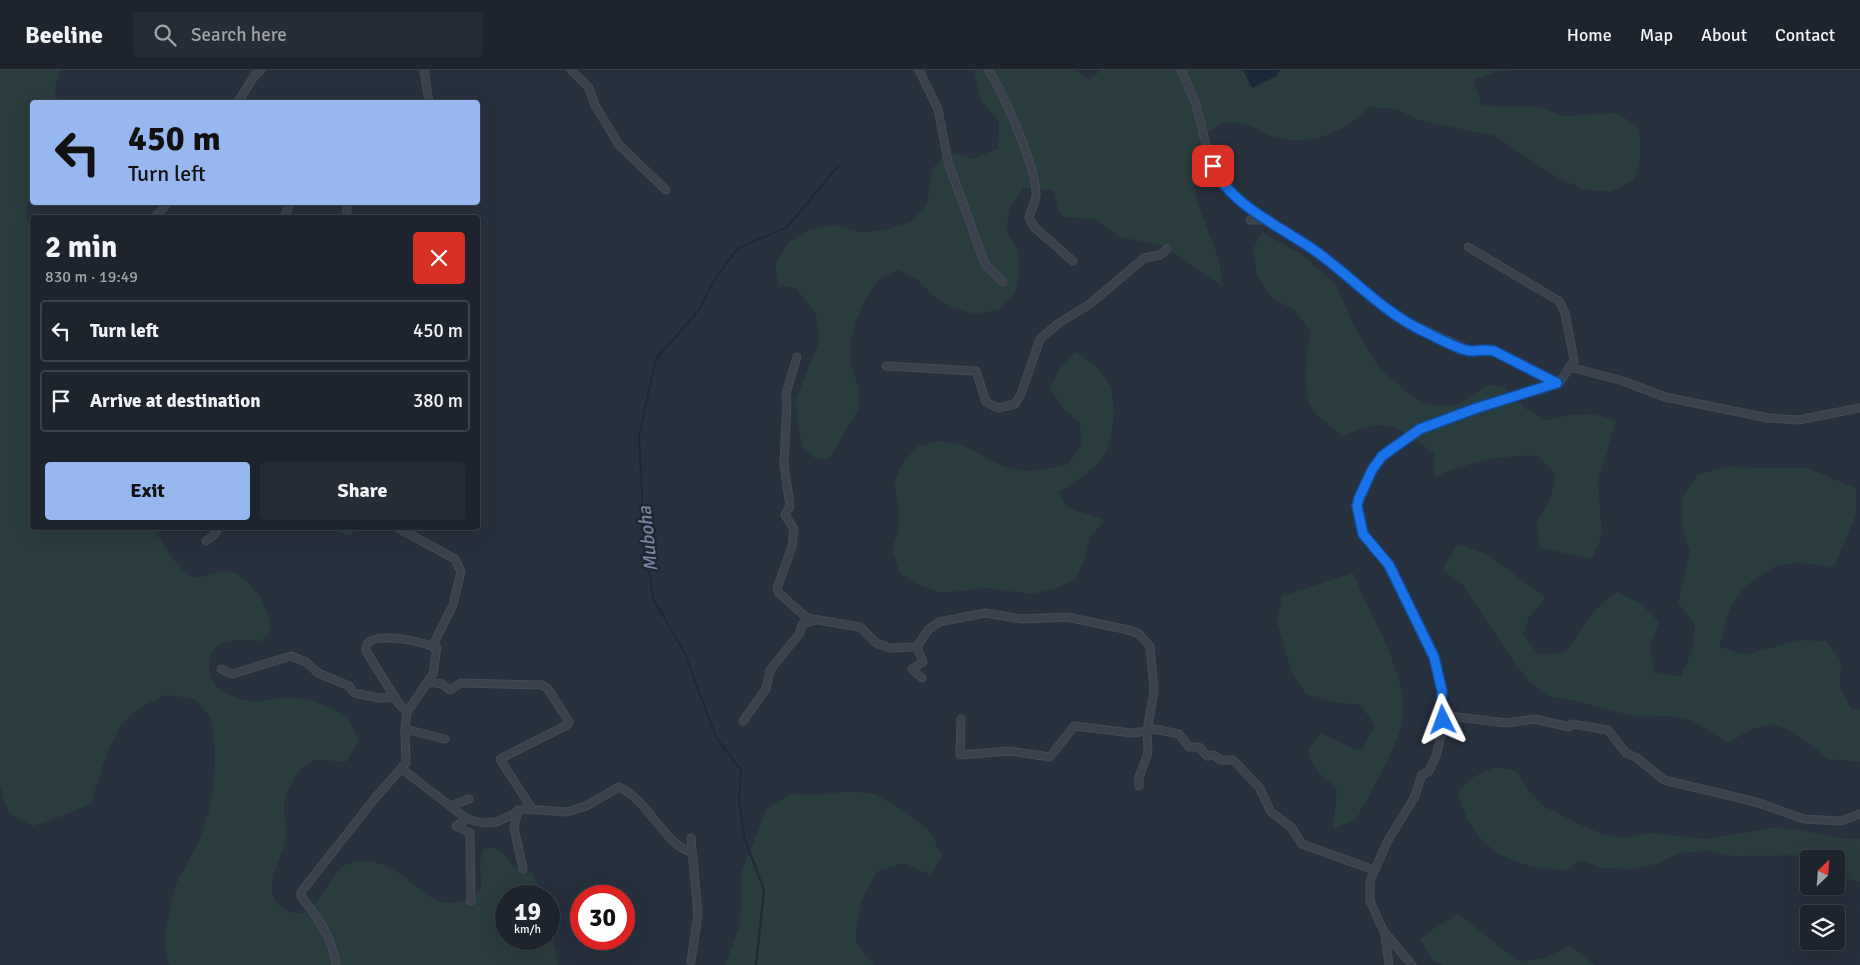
<!DOCTYPE html>
<meta charset="utf-8">
<style>
:root{--surface:#1d242e;--page:#252c36;--text:#f1f3f6;--muted:#a0a4aa;--line:#3b414a;--accent:#96b8ef}
body{margin:0;font-family:Signika,sans-serif;background:var(--page);color:var(--text);height:100vh;display:flex;flex-direction:column;font-size:19px;white-space:nowrap}
*{box-sizing:border-box;margin:0}
p{font-size:16px;color:var(--muted)}
.icon{flex:none;width:28px;height:28px;fill:none;stroke:currentColor;stroke-width:2;stroke-linecap:round;stroke-linejoin:round}
.map{position:relative;flex:1;overflow:hidden}
.side{position:absolute;left:30px;top:145px;width:450px;height:315px;display:flex;flex-direction:column;background:var(--surface);border-radius:5px;box-shadow:0 5px 20px #0002,0 0 0 1px var(--line)}
.side>*{flex:none}
.banner{position:absolute;left:30px;top:30px;width:450px;height:105px;border-radius:5px;box-shadow:0 5px 20px #0002,0 0 0 1px var(--line);background:#96b8ef;color:#111;overflow:hidden}
.needle{width:32px;rotate:25deg}
.tools{position:absolute;left:1800px;top:780px;display:grid;gap:10px}
.tools a{display:grid;place-items:center;width:45px;height:45px;border-radius:5px;background:var(--surface);box-shadow:0 5px 20px #0002,0 0 0 1px var(--line);font-size:25px}
.speed{position:absolute;left:495px;top:815px;display:flex;gap:10px;font-size:25px;font-weight:700;text-align:center}
.speed>*{display:grid;place-content:center;width:65px;height:65px;border-radius:50%;background:var(--surface);box-shadow:0 5px 20px #0002,0 0 0 1px var(--line);line-height:1}
.speed small{font-size:12px;font-weight:400}
.speed .limit{border:8px solid #d22;background:#fff;color:#111}
.pin{position:absolute;display:grid;place-items:center;width:42px;height:42px;color:#fff;margin:-21px;border-radius:10px;box-shadow:0 2px 8px #0006}
.me{position:absolute;width:55px;margin:-28px;rotate:357deg;stroke-linejoin:round;filter:drop-shadow(0 0 4px #0008)}
.turn{display:flex;align-items:center;gap:18px;height:105px;padding:0 15px;font-size:22px}
.turn .icon{width:65px;height:65px;stroke-width:2.5}
.turn b{display:block;font-size:35px;line-height:42px}
.round{display:grid;place-items:center;flex:none;width:52px;height:52px;border-radius:5px;background:var(--page)}
.head{display:flex;align-items:center;justify-content:space-between;height:85px;padding:0 15px}
h1{font-size:30px;font-weight:800;line-height:38px}
.primary-button{display:flex;gap:10px;margin-top:auto;padding:10px 15px}
.primary-button a{flex:1;height:58px;border-radius:5px;background:var(--accent);color:#111;font-size:20px;font-weight:800;line-height:58px;text-align:center}
.primary-button a+a{background:var(--page);color:var(--text)}
ul{padding:0;list-style:none}
li{display:flex;align-items:center;gap:15px;height:62px;margin:0 10px 8px;padding:0 5px;border:2px solid var(--line);border-radius:5px}
li div{flex:1}
li b{display:block;font-size:19px}
li em{font-style:normal}
header{display:flex;align-items:center;gap:30px;box-sizing:border-box;height:70px;padding:0 25px;background:var(--surface);border-bottom:1px solid var(--line)}
header strong{font-size:24px}
nav{display:flex;gap:28px;margin-inline-start:auto;font-size:18px}
.search{width:350px;height:45px;background:var(--page);display:flex;align-items:center;gap:12px;box-sizing:border-box;padding:0 18px;border-radius:5px;color:var(--muted);font-size:19px}
.map>svg:first-child{display:block}
.green{fill:#293c3e}
.water{fill:#1b283a}
.lines{fill:none;stroke-linecap:round;stroke-linejoin:round}
.stream{stroke:#1b283a;stroke-width:2}
.minor-casing{stroke:#444b56;stroke-width:9}
.minor{stroke:#3b424d;stroke-width:7}
.route-casing{stroke:#114b97;stroke-width:12}
.route{stroke:#1a73e8;stroke-width:9}
.labels{text-anchor:middle;stroke-width:5;stroke-linejoin:round;paint-order:stroke}
.water-label{font-size:19px;font-style:italic;fill:#7388a4;stroke:#202732}
</style>
<header>
<strong>Beeline</strong>
<div class="search"><svg class="icon" aria-label="search" viewBox="0 0 24 24"><circle cx="10" cy="10" r="6"/><path d="M15 15l6 6"/></svg>Search here</div>
<nav><a>Home</a><a>Map</a><a>About</a><a>Contact</a></nav>
</header>
<div class="map">
<svg width="1860" height="895" viewBox="0 0 1860 895">
<rect width="100%" height="100%" fill="#27303d"/>
<g class="green">
<path d="M0 0H60L54 21 60 32H32V121C25 136 26 153 32 169V458H155C158 469 180 502 191 506 203 510 216 500 228 501 248 503 273 540 270 559 269 564 264 568 261 571 238 570 209 566 209 598 209 619 236 631 254 631 267 631 280 627 293 628 312 628 330 638 347 646L359 670 346 692C332 692 317 686 306 695 293 705 283 727 284 742 285 751 287 759 286 768 282 790 256 824 286 840 317 856 325 809 343 796 350 792 361 790 369 791 403 794 426 835 451 833 458 833 466 830 473 829L481 818 480 790 485 777C500 778 506 782 513 797L531 801 543 826H506V869H549V842L558 895H170L168 893 164 867 176 814 200 769 209 740 214 711 215 681 212 650 195 629 167 625 142 636 121 655 107 683 91 733 65 745 33 756 9 743 0 717Z"/>
<path d="M974 0H1077L1088 10 1102 0H1522L1498 1 1473 10 1482 36 1539 37 1563 46 1618 43 1639 58 1641 85 1634 110 1611 122 1583 119 1559 109 1495 66 1418 50 1396 39 1370 37C1343 62 1313 77 1275 67 1266 65 1259 59 1250 56 1242 53 1232 53 1223 52L1203 65 1193 83 1196 129 1219 190 1223 217 1164 176 1120 167 1094 149 1064 147 1058 139 1053 120 1024 118 1010 136 1006 161 1018 181 1020 203 1014 224 998 240 975 244 953 238 934 227 918 210 898 200 877 211 865 230 856 251 851 272V295L858 316 859 338 829 389H816L802 377 795 331 820 269 816 245 796 218 779 215 775 195 788 173 810 159 835 155 859 162 885 160 911 152 927 134 932 99 949 82 974 89 998 78 999 51 981 31Z"/>
<path d="M1262 162 1302 185 1336 215 1355 258 1380 299 1411 325 1428 335H1457L1487 315 1504 317 1526 339 1546 350 1570 345 1594 344 1616 351 1598 411 1602 465 1592 489 1540 478 1537 452 1550 430 1556 404 1538 386C1502 384 1467 393 1434 407V384C1400 357 1386 345 1343 366 1334 358 1320 350 1313 340 1301 324 1307 280 1311 262L1294 240 1271 227 1257 205 1253 179Z"/>
<path d="M1075 282C1088 289 1103 300 1109 314 1118 332 1113 373 1102 389 1092 402 1072 413 1059 422L1068 438 1105 450 1090 467 1085 489 1075 510 1054 519 1032 524 986 518 941 523 919 515 900 503 892 480 899 459V437L894 413 903 392 918 376 940 371 964 376 1004 397 1025 401 1047 399 1069 394 1081 375 1080 353 1063 338 1050 318 1060 298Z"/>
<path d="M1724 397 1807 398 1856 418V445L1834 497C1817 495 1794 490 1777 496 1771 498 1765 503 1760 506 1731 524 1726 545 1720 577L1745 585 1798 570 1826 571 1841 591 1840 618 1852 640H1860V692L1829 689 1792 661 1771 654 1748 661 1729 673 1689 649 1667 646 1644 647 1620 643 1573 630 1550 627 1531 613 1516 595 1462 514 1442 500 1458 474 1484 483 1546 527 1529 548 1523 565 1539 585 1565 582 1597 538 1617 522 1640 533 1659 552 1650 577 1654 603 1681 606 1692 581 1695 554 1678 533 1690 482 1682 456V428L1697 405Z"/>
<path d="M333 458H360L348 466Z"/>
<path d="M1353 503C1369 543 1408 604 1403 646 1400 674 1369 724 1356 750L1333 759 1337 718C1322 707 1312 698 1308 679L1321 663 1354 679 1362 680 1375 655 1360 635 1333 632 1306 624 1292 603 1277 552 1282 526Z"/>
<path d="M1495 697 1516 701 1527 719 1542 735 1581 755 1602 764 1621 768 1651 763 1707 769 1773 758 1795 759 1838 768 1860 769V812L1836 805V789H1812L1810 785 1733 786 1706 781 1680 783 1656 794 1629 799 1603 798 1579 790 1567 800C1512 799 1470 779 1458 721L1475 706Z"/>
<path d="M847 721 875 724 901 739 930 761 942 786 930 805 904 793 878 801C861 826 856 842 856 873L874 895H725L739 858 742 831 740 806 767 738 792 724 819 725Z"/>
<path d="M1458 844C1480 859 1498 877 1519 891L1545 888 1569 876 1595 895H1443L1433 890 1420 869 1435 858Z"/>
</g>
<path class="water" d="M1243 0H1280L1277 6 1252 18Z"/>
<g class="lines">
<path class="stream" d="M756 895 764 820 745 770 739 731 741 700 716 667 685 584 653 528 644 465 639 366 656 289 698 241 717 206 738 178 787 157 838 96"/>
<g class="minor-casing">
<g id="minor">
<path d="M424 0 429 32"/>
<path d="M571 0 589 18 595 35 619 75 666 120"/>
<path d="M919 0 938 39 948 92 985 194 1003 212"/>
<path d="M988 0C1004 23 1034 93 1036 122 1037 130 1031 139 1029 147L1034 157 1073 191"/>
<path d="M1181 0 1196 34 1209 87 1217 106 1237 127 1264 148 1320 184 1371 228 1406 251 1471 281 1486 279 1494 281 1557 313"/>
<path d="M238 32 255 5 261 0"/>
<path d="M154 148 169 132"/>
<path d="M284 148 291 132"/>
<path d="M346 148 348 132"/>
<path d="M1250 150H1267"/>
<path d="M797 287 786 323 787 333 784 394 790 436 785 445 794 459 792 477 777 518 779 523 807 548 860 557 876 573 890 578 917 577"/>
<path d="M886 296 976 301 986 332 998 338 1015 334 1021 324 1040 269 1059 253 1090 234 1144 188 1160 185 1167 179"/>
<path d="M1570 297 1623 311 1665 327 1768 348 1798 350 1860 338"/>
<path d="M206 471 214 465 218 458"/>
<path d="M221 599 232 604 291 586 306 592 318 603 349 616 354 623 379 628 395 627"/>
<path d="M922 608 912 599 923 592 917 577 928 560 939 552 985 543 1022 549 1067 547 1129 560 1139 564 1150 576 1154 620 1147 661 1154 659 1179 664 1189 677H1199L1207 686 1214 685 1220 690H1233L1259 717 1271 742 1291 757 1302 774 1374 800"/>
<path d="M428 612 442 614 450 620 461 613 542 615 548 619 569 652 567 655 500 689 532 739"/>
<path d="M407 642 399 634 366 581 367 574C377 561 423 572 437 578"/>
<path d="M1441 645 1506 653 1535 649 1569 657 1572 654 1608 660 1626 683 1637 688 1664 710 1756 732 1804 749 1841 751 1860 744"/>
<path d="M961 649 960 685 1009 681 1050 687 1074 656 1132 663 1147 661 1148 683 1139 707V716"/>
<path d="M743 651 766 619 770 600 800 563 802 554 814 551"/>
<path d="M405 659 445 669"/>
<path d="M402 699 467 749 483 753 497 752 524 739 567 742 586 736 619 717C647 729 666 776 691 782"/>
<path d="M451 736 469 729"/>
<path d="M518 740 514 758 523 799"/>
<path d="M467 749 456 756 470 763 471 831"/>
<path d="M691 768 698 844 691 891"/>
<path d="M1386 864 1412 895"/>
<path d="M336 895C333 868 317 847 301 826V822L376 727 406 693 405 659 407 642 433 604 436 584 435 571 453 535 461 502 455 489 398 458"/>
<path d="M1389 895 1385 864 1370 831V811L1387 772 1414 728 1422 705 1429 701 1436 686 1443 657 1442 621 1434 587 1404 524 1389 495 1363 464 1357 436 1359 428 1372 400 1383 386 1420 359 1477 338 1560 312 1574 290 1565 243 1559 231 1468 177"/>
</g>
</g>
<use href="#minor" class="minor"/>
</g>
<g class="lines">
<g class="route-casing">
<path id="route" d="M1213 96C1229 136 1288 160 1321 185 1354 210 1382 240 1419 259 1431 264 1459 281 1472 281 1480 281 1485 279 1494 281L1557 313 1477 338 1420 359 1382 386 1372 400 1359 428 1357 436 1363 464 1389 495 1434 587 1442 621 1441 640 1443 650"/>
</g>
<use href="#route" class="route"/>
</g>
<g class="labels">
<g class="water-label">
<text transform="translate(647 469) rotate(-96)" y="7">Muboha</text>
</g>
</g>
</svg>
<div class="tools">
<a><svg class="needle" viewBox="-14 -14 28 28"><path d="M0-13l5 13h-10z" fill="#e53935"/><path d="M0 13l5-13h-10z" fill="#a0a4aa"/></svg></a>
<a><svg class="icon" aria-label="layers" viewBox="0 0 24 24"><path d="M12 4l9 5-9 5-9-5zM3 14l9 5 9-5"/></svg></a>
</div>
<div class="speed"><div>19<small>km/h</small></div><div class="limit">30</div></div>
<div class="pin" style="left:1213px;top:96px;background:#d93025"><svg class="icon" aria-label="arrive" viewBox="0 0 24 24"><path d="M6 21V4h12l-3 4 3 4H6"/></svg></div>
<svg class="me" style="left:1443px;top:650px" viewBox="-20 -20 40 40"><path d="M0-17L14 15 0 8-14 15z" fill="#1a73e8" stroke="#fff" stroke-width="4"/></svg>
<div class="banner">
<div class="turn"><svg class="icon" aria-label="left" viewBox="0 0 24 24"><path d="M17 20v-9H6M10 6l-5 5 5 5"/></svg><div><b>450 m</b>Turn left</div></div>
</div>
<section class="side">
<div class="head"><div><h1>2 min</h1><p>830 m · 19:49</p></div><a class="round" style="background:#d93025;color:#fff"><svg class="icon" aria-label="close" viewBox="0 0 24 24"><path d="M6 6l12 12M18 6L6 18"/></svg></a></div>
<ul>
<li><svg class="icon" aria-label="left" viewBox="0 0 24 24"><path d="M17 20v-9H6M10 6l-5 5 5 5"/></svg><div><b>Turn left</b></div><em>450 m</em></li>
<li><svg class="icon" aria-label="arrive" viewBox="0 0 24 24"><path d="M6 21V4h12l-3 4 3 4H6"/></svg><div><b>Arrive at destination</b></div><em>380 m</em></li>
</ul>
<div class="primary-button"><a>Exit</a><a>Share</a></div>
</section>
</div>
